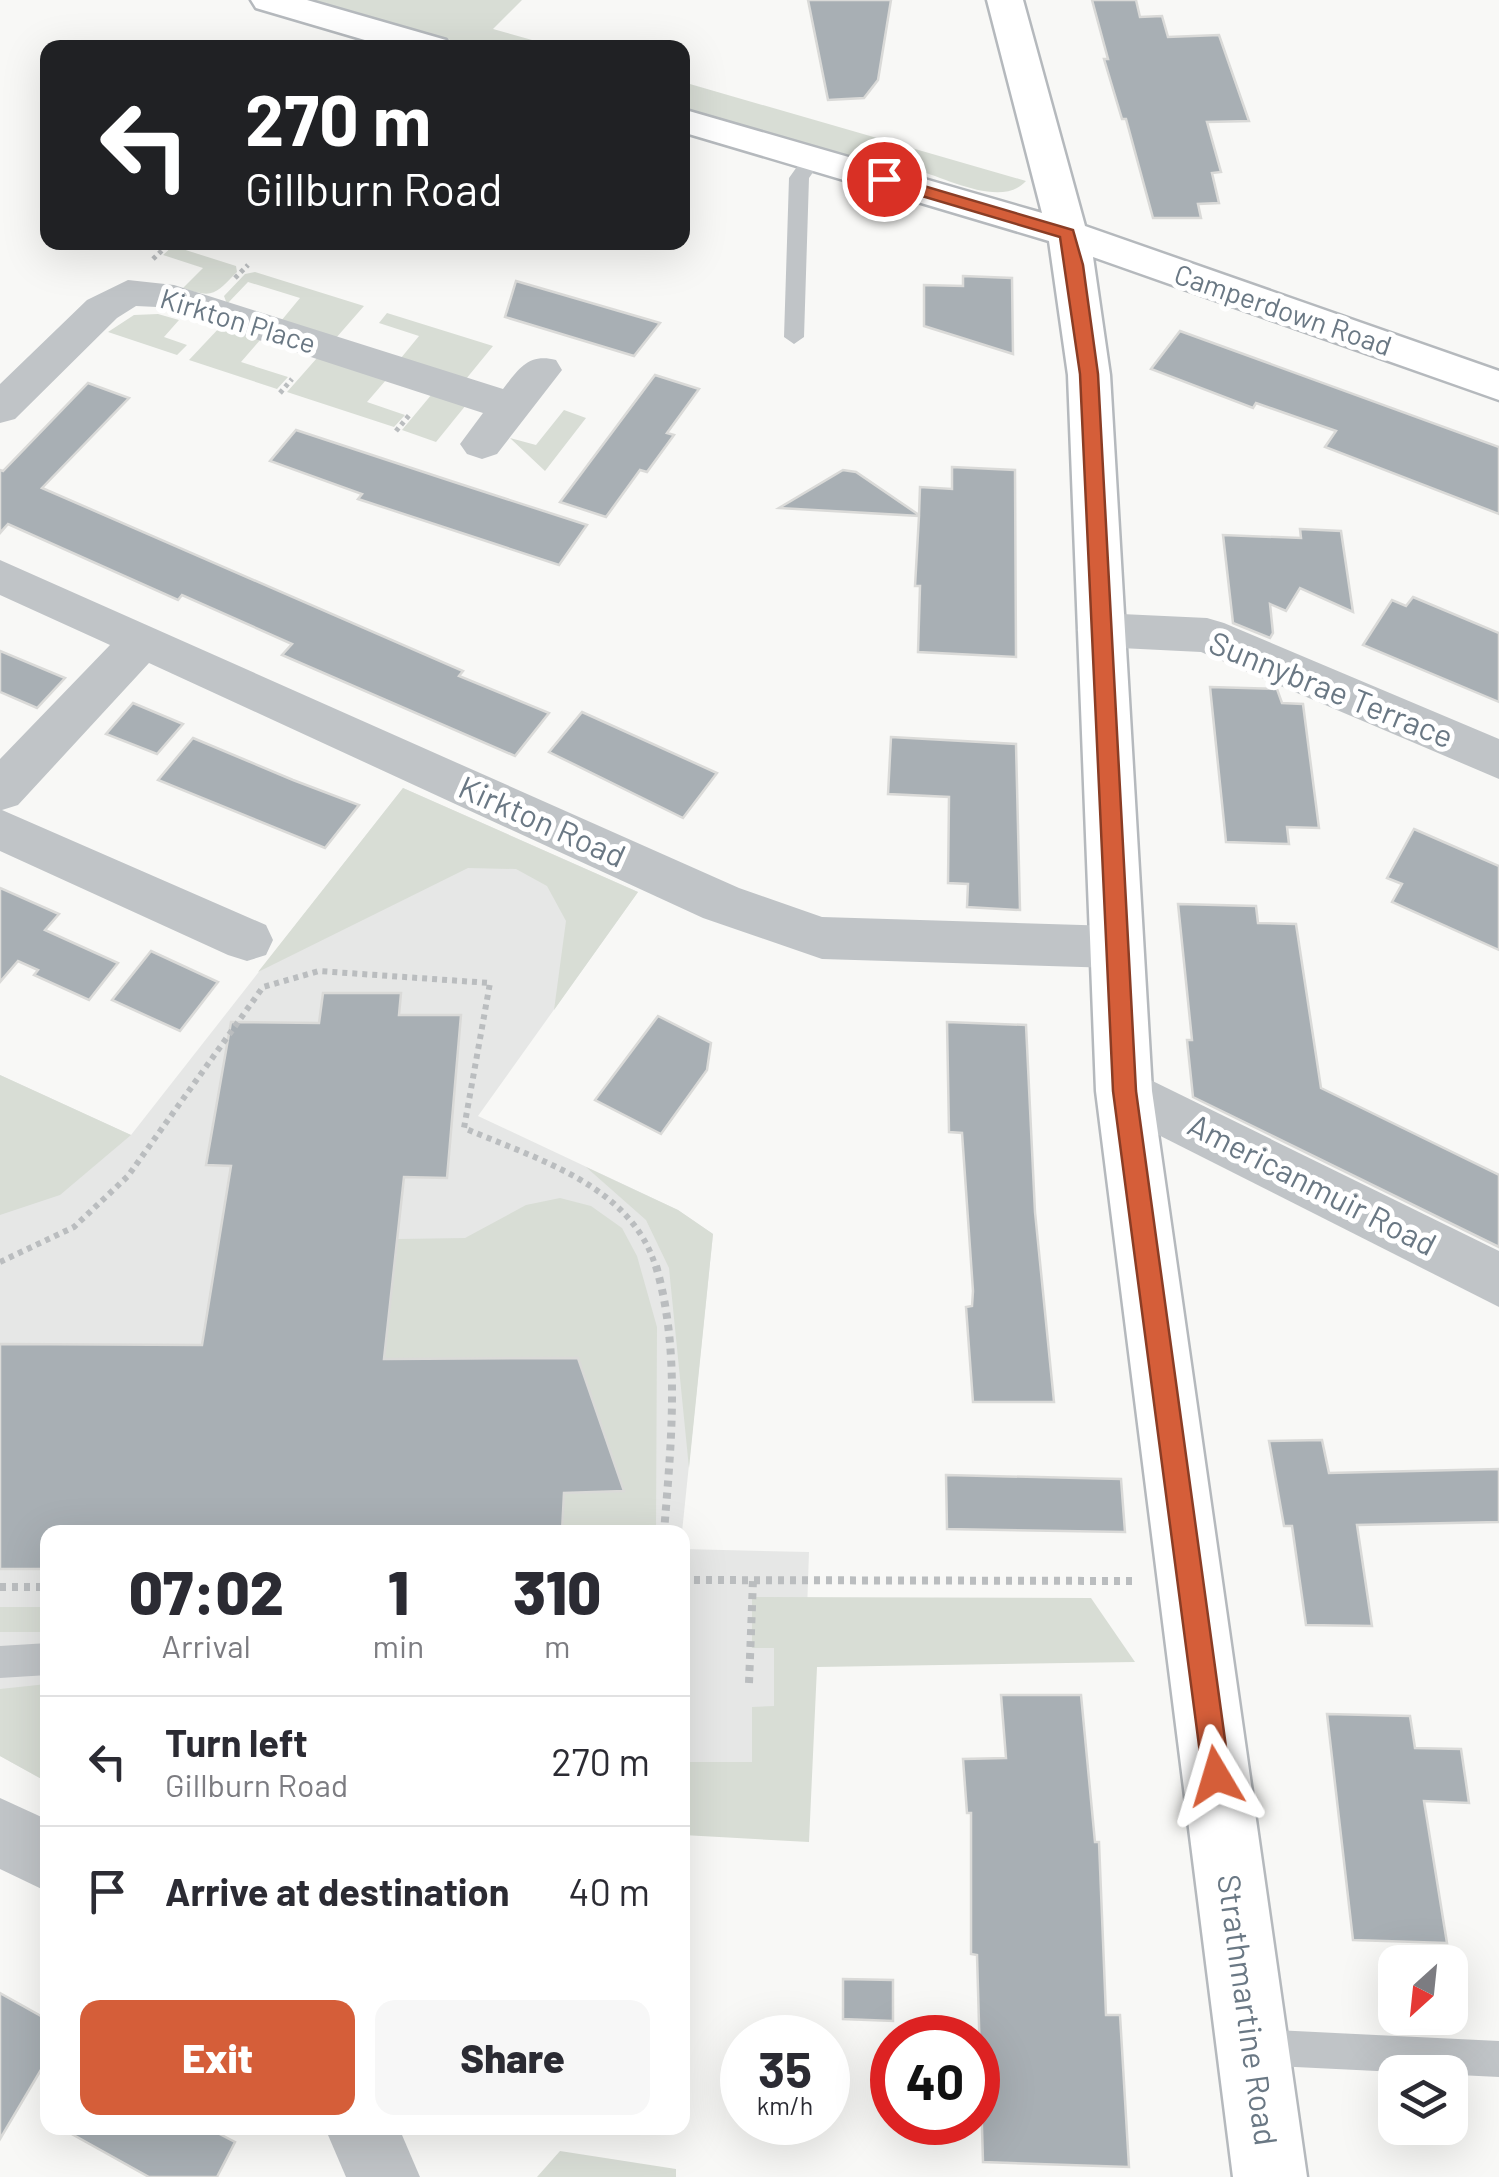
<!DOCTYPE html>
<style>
:root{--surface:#fff;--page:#f7f7f7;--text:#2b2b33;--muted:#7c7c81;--line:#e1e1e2;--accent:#d55e39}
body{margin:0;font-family:Barlow,sans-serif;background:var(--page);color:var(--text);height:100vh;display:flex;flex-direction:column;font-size:38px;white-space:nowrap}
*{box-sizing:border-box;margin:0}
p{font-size:32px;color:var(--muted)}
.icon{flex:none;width:55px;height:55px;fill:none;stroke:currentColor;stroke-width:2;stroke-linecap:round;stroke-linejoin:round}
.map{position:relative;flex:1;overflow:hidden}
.drawer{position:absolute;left:40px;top:1525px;width:650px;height:610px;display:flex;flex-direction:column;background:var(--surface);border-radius:20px;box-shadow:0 10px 40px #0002}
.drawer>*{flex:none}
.banner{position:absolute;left:40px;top:40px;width:650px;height:210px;border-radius:20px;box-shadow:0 10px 40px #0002;background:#202124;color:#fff;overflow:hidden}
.needle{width:65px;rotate:207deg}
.buttons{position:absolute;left:1378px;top:1945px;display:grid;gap:20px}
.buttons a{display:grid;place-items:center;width:90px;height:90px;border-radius:20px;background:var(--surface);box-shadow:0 10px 40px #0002;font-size:50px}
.speed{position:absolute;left:720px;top:2015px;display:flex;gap:20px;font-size:50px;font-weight:700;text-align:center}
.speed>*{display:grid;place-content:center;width:130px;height:130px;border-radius:50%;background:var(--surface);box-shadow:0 10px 40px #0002;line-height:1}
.speed small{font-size:25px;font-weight:400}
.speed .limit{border:15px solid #d22;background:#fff;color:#111}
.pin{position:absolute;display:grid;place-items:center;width:85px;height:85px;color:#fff;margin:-42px;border:5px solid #fff;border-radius:50%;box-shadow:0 2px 10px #0007}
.me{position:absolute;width:110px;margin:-55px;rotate:353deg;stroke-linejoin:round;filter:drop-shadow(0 0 8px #0008)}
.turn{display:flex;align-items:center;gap:35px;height:210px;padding:0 40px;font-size:45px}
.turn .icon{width:130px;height:130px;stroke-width:2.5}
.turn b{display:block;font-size:70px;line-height:85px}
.eta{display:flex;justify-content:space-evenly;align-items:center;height:170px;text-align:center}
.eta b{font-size:60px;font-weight:800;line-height:70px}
.button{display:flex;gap:20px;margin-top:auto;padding:20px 40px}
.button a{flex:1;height:115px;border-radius:20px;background:var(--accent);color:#fff;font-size:40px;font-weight:800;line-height:115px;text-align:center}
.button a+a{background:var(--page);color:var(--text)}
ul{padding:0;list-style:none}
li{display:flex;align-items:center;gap:30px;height:130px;padding:0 40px;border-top:2px solid var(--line)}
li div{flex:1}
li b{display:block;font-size:38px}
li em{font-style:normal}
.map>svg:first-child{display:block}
.built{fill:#e6e7e6}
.green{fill:#d8ddd5}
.building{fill:#a8afb4;stroke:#dadad8;stroke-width:2.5}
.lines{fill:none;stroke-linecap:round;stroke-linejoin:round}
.secondary-casing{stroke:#b5b9bd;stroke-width:5}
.path-far2{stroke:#babdbf;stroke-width:5;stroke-dasharray:4 4;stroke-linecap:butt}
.path-far1{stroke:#babdbf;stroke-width:6;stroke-dasharray:5 5;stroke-linecap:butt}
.path{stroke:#babdbf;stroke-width:8;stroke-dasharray:6 6;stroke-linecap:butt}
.lane{fill:#c0c4c7;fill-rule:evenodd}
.street{fill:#c0c4c7;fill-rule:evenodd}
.secondary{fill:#fff;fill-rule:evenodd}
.route{fill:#d55e39;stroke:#8a3d25;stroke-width:2.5}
.labels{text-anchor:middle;stroke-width:10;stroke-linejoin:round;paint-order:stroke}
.far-street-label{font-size:28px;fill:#6a7884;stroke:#fff}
.street-label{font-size:32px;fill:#6a7884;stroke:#fff}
</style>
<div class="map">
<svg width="1499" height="2177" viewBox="0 0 1499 2177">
<rect width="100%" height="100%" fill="#f8f8f6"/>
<g class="built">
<path d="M403 788 638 892 478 1116 678 1210 713 1234 682 1532H48L47 1782 0 1756V1075L131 1135Z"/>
<path d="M682 1549 809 1552 800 1817 683 1812Z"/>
</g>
<g class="green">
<path d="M313 0H522L493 29 557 47H474Z"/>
<path d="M682 82H683L1026 181C1002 208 948 179 917 170L913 175 683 108Z"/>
<path d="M173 246 236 266 237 272C215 294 214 299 183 288L203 268 163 255Z"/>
<path d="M255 272 364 306 336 338 281 321 300 298 248 282 227 304 224 296 245 274Z"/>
<path d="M387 313 493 346 466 379 401 358 419 336 379 323Z"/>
<path d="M158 314 179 320 164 337 187 345 177 355 108 332 134 315Z"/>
<path d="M221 326 261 339 241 362 288 377 277 389 189 360Z"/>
<path d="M317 358 386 380 367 402 405 415 394 427 287 392Z"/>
<path d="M432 394 466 405 436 442 402 430Z"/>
<path d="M564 410 586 418 545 471 510 438 536 445Z"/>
<path d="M403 788 638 892 554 1010 566 921 547 886 516 869 468 868 258 972Z"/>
<path d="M0 1075 131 1135 60 1195 0 1215Z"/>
<path d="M586 1167 678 1210 713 1234 689 1468 669 1268 646 1220Z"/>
<path d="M560 1198 591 1206 622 1228 637 1256 657 1327 656 1532H562L564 1493 624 1491 578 1358 384 1359 398 1239 465 1238 526 1205Z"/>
<path d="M752 1597 1091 1598 1135 1662 817 1667 809 1842 683 1835V1762H752V1707L774 1706V1648H752Z"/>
<rect x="0" y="1607" width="47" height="25"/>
<path d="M47 1684H48L47 1782 0 1756V1689Z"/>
<path d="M560 2151 676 2169V2177H537Z"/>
</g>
<g class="building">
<path d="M808 0H891L878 80 864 98 828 100Z"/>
<path d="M1092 0H1136L1140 17 1162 16 1168 37 1219 35 1249 121 1207 122 1221 172 1212 173 1219 203 1198 204 1201 218H1153L1126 119H1122L1104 59H1108Z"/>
<path d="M963 276 1012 278 1013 354 924 326V285L963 286Z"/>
<path d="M516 281 660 323 634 356 505 317Z"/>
<path d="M1180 331 1499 447V514L1325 447 1336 431 1256 403 1253 408 1151 369Z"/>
<path d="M655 375 699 389 667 433 674 435 647 472 640 470 606 517 560 502Z"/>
<path d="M88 383 129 398 42 488 463 671 459 676 549 713 515 756 282 655 292 644 182 595 178 600 8 524 0 533V470L3 471Z"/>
<path d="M296 430 451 481 587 525 559 565 483 540 358 499 362 494 270 461Z"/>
<path d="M952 467 1015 470 1016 657 918 652 920 586H915L919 516 779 508 843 470 856 472 919 515 920 487 952 489Z"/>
<path d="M1300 529 1341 531 1353 612 1300 588 1286 611 1270 604 1273 633 1270 638 1233 623 1223 535 1301 538Z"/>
<path d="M1413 597 1499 633V702L1363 645 1392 600 1406 606Z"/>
<path d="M0 651 65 678 37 708 0 692Z"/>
<path d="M1210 687 1277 689 1282 703 1303 704 1319 828 1287 827 1289 844 1226 842Z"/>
<path d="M133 703 183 724 157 754 106 734Z"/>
<path d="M582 712 717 773 683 818 549 752Z"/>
<path d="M891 737 1016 744 1020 910 967 907 968 884 948 883 949 797 888 794Z"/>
<path d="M193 738 293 780 359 805 325 848 158 780Z"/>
<path d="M1414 829 1499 866V950L1392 902 1402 884 1387 878Z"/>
<path d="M0 888 59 914 45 930 118 963 89 1000 34 975 38 970 18 961 0 982Z"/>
<path d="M1178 904 1256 906 1258 923 1296 924 1321 1088 1499 1175V1247L1193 1097 1187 1040H1192Z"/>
<path d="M151 951 218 982 180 1031 112 1000Z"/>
<path d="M323 993H401L399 1015H461L447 1178 404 1177 384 1359 578 1358 624 1491 564 1493 562 1532H48V1569H0V1344L202 1345 231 1166 206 1165 231 1022 319 1023Z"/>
<path d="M658 1016 711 1043 707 1070 661 1134 595 1100Z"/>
<path d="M947 1022 1026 1025 1035 1212 1054 1402H973L966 1307 972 1306 973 1291 962 1133 949 1132Z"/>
<path d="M1322 1440 1329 1473 1499 1469V1522L1357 1525 1372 1626 1306 1625 1292 1526H1284L1269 1441Z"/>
<path d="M946 1475 1121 1479 1125 1532 947 1529Z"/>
<path d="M1001 1695H1081L1095 1842H1099L1106 2015H1120L1129 2167 983 2162 977 1955 971 1954V1813H967L963 1759 1006 1758Z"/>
<path d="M1327 1714 1410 1716 1415 1748 1461 1749 1469 1803 1424 1801 1447 1943 1353 1940Z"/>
<path d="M843 1979 893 1980V2021L843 2019Z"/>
<path d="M0 1993 48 2020V2058L0 2139Z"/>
<path d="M61 2128H208L235 2142 217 2177H149Z"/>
</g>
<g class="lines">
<g class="secondary-casing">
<g id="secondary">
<path d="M251 0H307L446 40 451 48H392L256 8Z"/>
<path d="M987 0H1023L1085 226 1499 371V400L1093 257 1110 375 1152 1091 1307 2177H1233L1096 1091 1068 375 1049 241 682 132V109L1042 213Z"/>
</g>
</g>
<g class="path-far2">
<path d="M153 259 171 242"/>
<path d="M235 278 248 265"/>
<path d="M280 393 292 379"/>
<path d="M396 431 411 413"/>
</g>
<path class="path-far1" d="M0 1262 74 1227 128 1176 263 987 319 971 490 983 464 1128C536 1159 632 1185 656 1268"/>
<g class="path">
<path d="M656 1266C681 1351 671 1445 664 1532"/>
<path d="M682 1580 1135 1581"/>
<path d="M0 1587H48"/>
<path d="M749 1683 753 1580"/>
</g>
<g class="lane">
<path d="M813 152 823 158 809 178 804 337 794 344 784 337 789 178 806 154Z"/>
<path d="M48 1643V1675L0 1678V1646Z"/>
<path d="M1253 2029 1499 2041V2077L1253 2065 1240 2060 1235 2047 1240 2034Z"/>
</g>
<g class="street">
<path d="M128 280 174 285 503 389C519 369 528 353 556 360L562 370 497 454 482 459 467 454 460 444 483 413 157 307 136 306 117 318 15 419 0 423V384L87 300Z"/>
<path d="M0 560 739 888 822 917 1114 926 1133 932 1140 947 1133 962 1114 968 822 959 703 918 149 663 18 805 2 810 266 925 273 940 266 955 247 961 228 955 0 851V759L110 645 0 595Z"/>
<path d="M1100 613 1207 618 1224 623 1499 739V779L1201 652 1100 647 1083 642 1077 630 1083 618Z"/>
<path d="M1124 1067 1499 1251V1307L1105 1108 1096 1091 1105 1074Z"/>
<path d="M0 1798 48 1820V1892L0 1869Z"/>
<path d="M325 2128H399L420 2177H346Z"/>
</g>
<use href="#secondary" class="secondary"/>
</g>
<path class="route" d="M878 176H890L1073 230 1083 265 1098 374 1136 1091 1230 1776 1226 1786 1216 1790 1207 1786 1203 1776 1113 1091 1080 374 1060 237 878 183Z"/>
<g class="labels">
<g class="far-street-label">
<text transform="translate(1283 310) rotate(19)" y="10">Camperdown Road</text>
<text transform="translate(238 321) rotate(17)" y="10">Kirkton Place</text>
</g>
<g class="street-label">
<text transform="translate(1331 690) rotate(22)" y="11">Sunnybrae Terrace</text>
<text transform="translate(542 822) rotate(24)" y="11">Kirkton Road</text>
<text transform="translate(1312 1185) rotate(27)" y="11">Americanmuir Road</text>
<text transform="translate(1247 2010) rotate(82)" y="11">Strathmartine Road</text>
</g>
</g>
</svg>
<div class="buttons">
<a><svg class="needle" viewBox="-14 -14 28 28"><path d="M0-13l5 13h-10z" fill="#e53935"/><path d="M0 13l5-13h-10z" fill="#7c7c81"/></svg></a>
<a><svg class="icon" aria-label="layers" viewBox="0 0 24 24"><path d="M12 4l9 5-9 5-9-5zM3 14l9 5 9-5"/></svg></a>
</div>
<div class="speed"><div>35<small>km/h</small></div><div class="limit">40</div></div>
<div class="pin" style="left:884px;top:179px;background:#d93025"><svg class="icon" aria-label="arrive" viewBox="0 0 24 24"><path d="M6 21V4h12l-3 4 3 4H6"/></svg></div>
<svg class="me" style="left:1216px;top:1776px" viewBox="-20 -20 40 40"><path d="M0-17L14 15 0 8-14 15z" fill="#d55e39" stroke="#fff" stroke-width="4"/></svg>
<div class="banner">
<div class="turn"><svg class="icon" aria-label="left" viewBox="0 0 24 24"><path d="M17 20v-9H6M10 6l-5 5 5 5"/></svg><div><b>270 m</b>Gillburn Road</div></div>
</div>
<section class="drawer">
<div class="eta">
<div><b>07:02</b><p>Arrival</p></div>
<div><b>1</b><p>min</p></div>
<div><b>310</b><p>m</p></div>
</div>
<ul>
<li><svg class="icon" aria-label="left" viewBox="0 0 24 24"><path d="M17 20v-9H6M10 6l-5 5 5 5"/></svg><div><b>Turn left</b><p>Gillburn Road</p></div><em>270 m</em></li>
<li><svg class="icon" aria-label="arrive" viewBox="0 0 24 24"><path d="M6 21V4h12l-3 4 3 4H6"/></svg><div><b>Arrive at destination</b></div><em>40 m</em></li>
</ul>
<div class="button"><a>Exit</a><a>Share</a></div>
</section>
</div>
